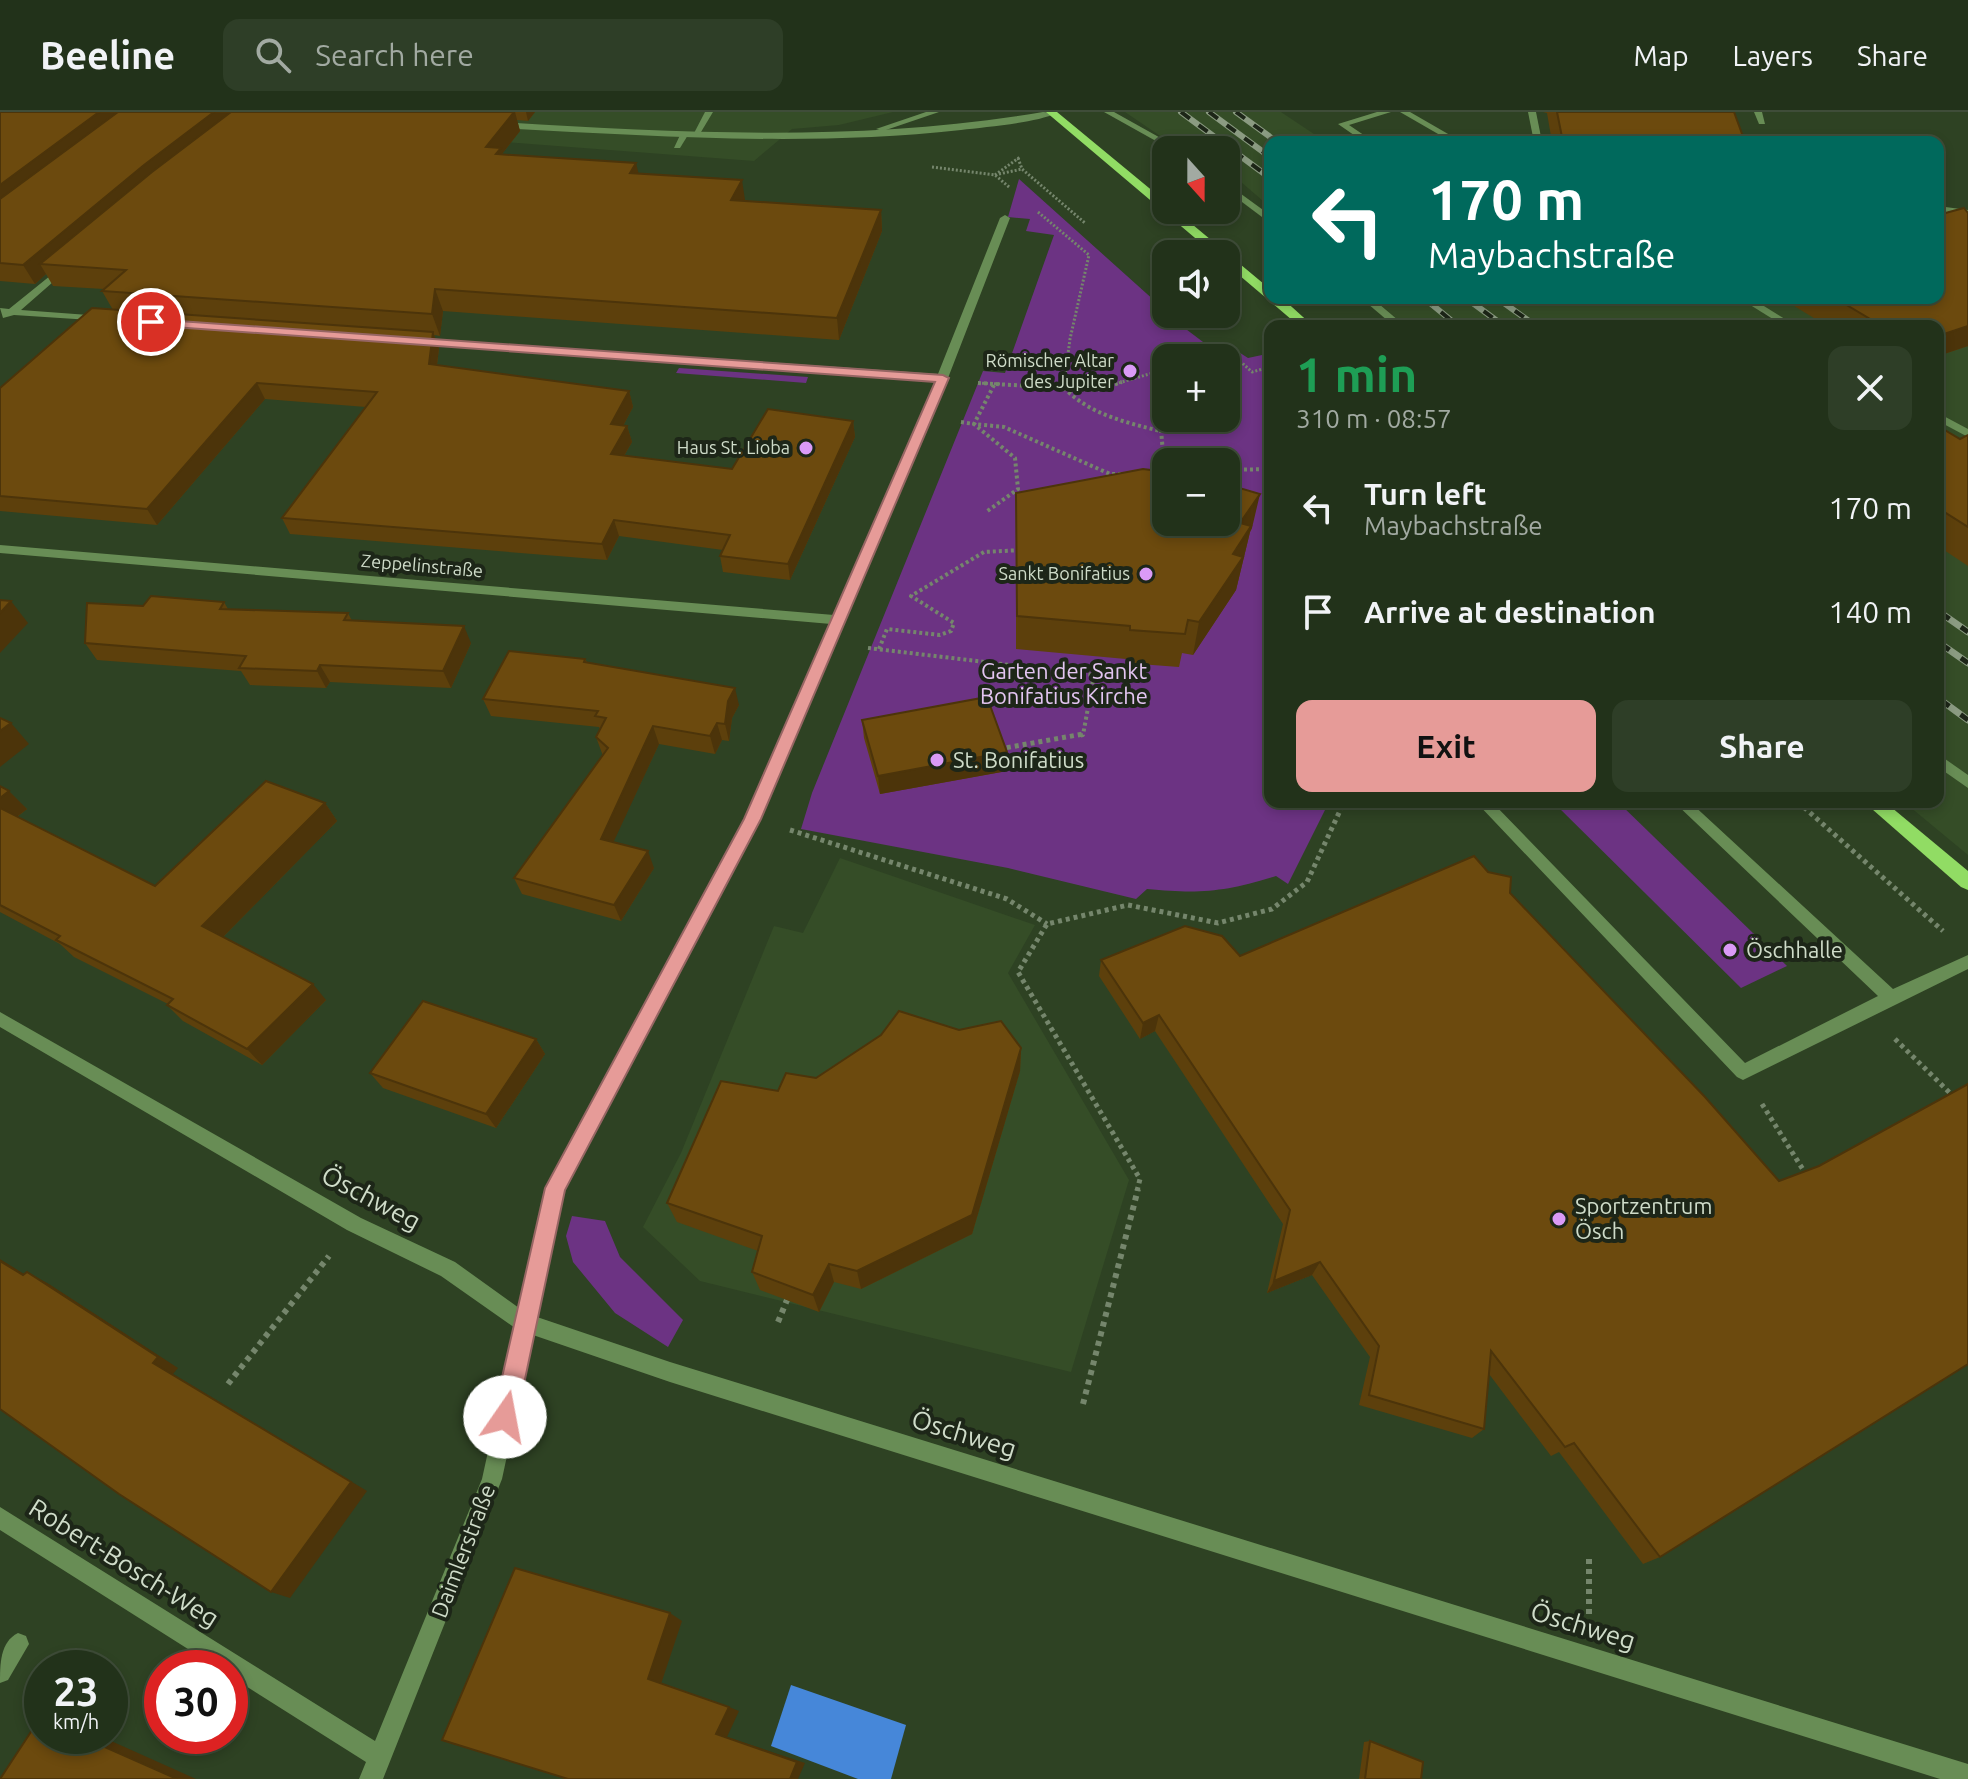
<!DOCTYPE html>
<meta charset="utf-8">
<style>
:root{--surface:#22321a;--page:#2e3e27;--text:#f1f3f6;--muted:#a2aaa2;--line:#3f4d39;--accent:#e69b98}
body{margin:0;font-family:Ubuntu,sans-serif;background:var(--page);color:var(--text);height:100vh;display:flex;flex-direction:column;font-size:30px;white-space:nowrap}
*{box-sizing:border-box;margin:0}
p{font-size:26px;color:var(--muted)}
.icon{flex:none;width:44px;height:44px;fill:none;stroke:currentColor;stroke-width:2;stroke-linecap:round;stroke-linejoin:round}
.map{position:relative;flex:1;overflow:hidden}
.sheet{position:absolute;left:1264px;top:208px;width:680px;height:488px;display:flex;flex-direction:column;background:var(--surface);border-radius:16px;box-shadow:0 4px 12px #0003,0 0 0 2px var(--line)}
.sheet>*{flex:none}
.hud{position:absolute;left:1264px;top:24px;width:680px;height:168px;border-radius:16px;box-shadow:0 4px 12px #0003,0 0 0 2px var(--line);background:#00695c;color:#fff;overflow:hidden}
.needle{width:52px;rotate:159deg}
.tools{position:absolute;left:1152px;top:24px;display:grid;gap:16px}
.tools a{display:grid;place-items:center;width:88px;height:88px;border-radius:16px;background:var(--surface);box-shadow:0 4px 12px #0003,0 0 0 2px var(--line);font-size:40px}
.speed{position:absolute;left:24px;top:1538px;display:flex;gap:16px;font-size:40px;font-weight:700;text-align:center}
.speed>*{display:grid;place-content:center;width:104px;height:104px;border-radius:50%;background:var(--surface);box-shadow:0 4px 12px #0003,0 0 0 2px var(--line);line-height:1}
.speed small{font-size:20px;font-weight:400}
.speed .limit{border:12px solid #d22;background:#fff;color:#111}
.pin{position:absolute;display:grid;place-items:center;width:68px;height:68px;color:#fff;margin:-34px;border:4px solid #fff;border-radius:50%;box-shadow:0 2px 8px #0007}
.me{position:absolute;width:88px;margin:-44px;rotate:12deg;stroke-linejoin:round;filter:drop-shadow(0 0 6px #0008)}
.turn{display:flex;align-items:center;gap:28px;height:168px;padding:0 32px;font-size:36px}
.turn .icon{width:104px;height:104px;stroke-width:2.5}
.turn b{display:block;font-size:56px;line-height:68px}
.round{display:grid;place-items:center;flex:none;width:84px;height:84px;border-radius:16px;background:var(--page)}
.summary{display:flex;align-items:center;justify-content:space-between;height:136px;padding:0 32px}
h1{font-size:48px;font-weight:600;line-height:60px;color:#1e9e55}
.button{display:flex;gap:16px;margin-top:auto;padding:16px 32px}
.button a{flex:1;height:92px;border-radius:16px;background:var(--accent);color:#111;font-size:32px;font-weight:600;line-height:92px;text-align:center}
.button a+a{background:var(--page);color:var(--text)}
ul{padding:0;list-style:none}
li{display:flex;align-items:center;gap:24px;height:104px;padding:0 32px}
li div{flex:1}
li b{display:block;font-size:30px}
li em{font-style:normal}
header{display:flex;align-items:center;gap:48px;box-sizing:border-box;height:112px;padding:0 40px;background:var(--surface);border-bottom:2px solid var(--line)}
header strong{font-size:38px}
nav{display:flex;gap:44px;margin-inline-start:auto;font-size:28px}
.search{width:560px;height:72px;background:var(--page);display:flex;align-items:center;gap:20px;box-sizing:border-box;padding:0 28px;border-radius:16px;color:var(--muted);font-size:30px}
.map>svg:first-child{display:block}
.built{fill:#354d27}
.green{fill:#6c3383;fill-rule:evenodd}
.water{fill:#4687d9}
.lines{fill:none;stroke-linecap:round;stroke-linejoin:round}
.path-far3{stroke:#75866c;stroke-width:3;stroke-dasharray:2 2;stroke-linecap:butt}
.path-far2{stroke:#75866c;stroke-width:4;stroke-dasharray:3 3;stroke-linecap:butt}
.path-far1{stroke:#75866c;stroke-width:5;stroke-dasharray:4 4;stroke-linecap:butt}
.path{stroke:#75866c;stroke-width:6;stroke-dasharray:5 5;stroke-linecap:butt}
.service{fill:#688d55;fill-rule:evenodd}
.minor{fill:#688d55;fill-rule:evenodd}
.primary{fill:#91dc64;fill-rule:evenodd}
.rail-far1-casing{stroke:#8b9b82;stroke-width:6}
.rail-casing{stroke:#8b9b82;stroke-width:7}
.rail-far1{stroke:#1d2618;stroke-width:4;stroke-dasharray:11;stroke-linecap:butt}
.rail{stroke:#1d2618;stroke-width:5;stroke-dasharray:14;stroke-linecap:butt}
.wall{fill:#5d400c}
.shaded-wall{fill:#4c340a}
.building{fill:#6c4a0e;stroke:#4c340a;stroke-width:2}
.route{fill:#e69b98;stroke:#966563;stroke-width:2}
.poi-dot{fill:#da9af6;stroke:#1d2618;stroke-width:3}
.labels{text-anchor:middle;stroke-width:8;stroke-linejoin:round;paint-order:stroke}
.far-poi-label{font-size:18px;fill:#cfdcc9;stroke:#1d2618;text-anchor:end}
.far-street-label{font-size:18px;fill:#cfdcc9;stroke:#1d2618}
.park-label{font-size:22px;fill:#e3c5f1;stroke:#1d2618}
.poi-label{font-size:22px;fill:#cfdcc9;stroke:#1d2618;text-anchor:start}
.street-label{font-size:22px;fill:#cfdcc9;stroke:#1d2618}
.near-street-label{font-size:26px;fill:#cfdcc9;stroke:#1d2618}
</style>
<header>
<strong>Beeline</strong>
<div class="search"><svg class="icon" aria-label="search" viewBox="0 0 24 24"><circle cx="10" cy="10" r="6"/><path d="M15 15l6 6"/></svg>Search here</div>
<nav><a>Map</a><a>Layers</a><a>Share</a></nav>
</header>
<div class="map">
<svg width="1968" height="1667" viewBox="0 0 1968 1667">
<rect width="100%" height="100%" fill="#2e4223"/>
<g class="built">
<path d="M69 0H893L839 13 792 17 754 49 219 8Z"/>
<path d="M1125 0H1281L1326 30H1270V95L1226 57V38H1205L1193 28 1169 30Z"/>
<path d="M1968 174V743L1904 690H1938V214H1405L1373 186H1938Z"/>
<path d="M840 746 1035 813 1008 861 1129 1068 1071 1260 700 1169 643 1115 681 1041 774 814 803 821Z"/>
</g>
<g class="green">
<path d="M1019 67 1166 199V202L1207 233 1237 239 1248 246 1262 243 1270 250V690H1329L1288 772 1276 764C1225 780 1200 782 1147 777L1136 787 1008 756 801 717 812 681 983 259 1005 261 1054 123 1026 119 1030 107 1008 105ZM1166 246H1226V306H1166ZM1166 350H1226V410H1166Z"/>
<path d="M679 256 808 265 806 271 676 261Z"/>
<path d="M1553 690H1618L1787 854 1741 876Z"/>
<path d="M572 1104 605 1109 620 1145 683 1208 668 1235 615 1201 573 1150 566 1124Z"/>
</g>
<path class="water" d="M791 1573 906 1613 891 1667H858L771 1634Z"/>
<g class="lines">
<g class="path-far3">
<path d="M1018 46 1022 57 1085 111"/>
<path d="M932 55 995 63 1009 75"/>
<path d="M999 62 1022 57"/>
<path d="M995 63 1020 45"/>
<path d="M1038 100 1089 143 1070 227 1064 272"/>
<path d="M1228 238 1252 260 1270 255"/>
<path d="M1202 246 1228 238 1233 233"/>
<path d="M978 271 1001 272"/>
<path d="M1115 272 1156 260 1157 272"/>
</g>
<g class="path-far2">
<path d="M1065 270 1064 276C1091 303 1125 310 1160 319"/>
<path d="M1157 270 1165 365"/>
<path d="M978 271 1097 278 1122 270"/>
<path d="M994 273 974 312 1004 315 1110 362H1121"/>
<path d="M961 310 974 312 1015 346 1018 377 986 400"/>
<path d="M1226 358 1270 357"/>
<path d="M868 536 1094 563 1083 623 1078 624"/>
<path d="M879 537 887 517 940 523 951 519 954 511 911 484 984 440 1022 438"/>
</g>
<g class="path-far1">
<path d="M999 637 1083 622"/>
<path d="M1798 690 1943 819"/>
<path d="M790 718 1007 787 1047 812"/>
<path d="M1895 927 1953 984"/>
<path d="M1762 992 1807 1064"/>
<path d="M1137 1079 1140 1067 1018 860 1047 812 1128 793 1218 811 1272 797 1307 770 1344 690"/>
</g>
<g class="path">
<path d="M778 1210 787 1188"/>
<path d="M228 1272 329 1144"/>
<path d="M1083 1292 1138 1077"/>
<path d="M1589 1447V1504"/>
</g>
<g class="service">
<path d="M705 0H713L698 25H692Z"/>
<path d="M1104 0H1114L1182 38H1172Z"/>
<path d="M1377 0H1391L1349 13 1374 30H1364L1338 12Z"/>
<path d="M681 21 688 23 680 36H674Z"/>
<path d="M1226 71 1270 103V111L1226 78Z"/>
<path d="M1361 186H1372L1405 214H1394Z"/>
<path d="M1938 642 1968 663V676L1938 655Z"/>
<path d="M1476 690H1492L1745 951 1878 884 1674 690H1690L1893 877 1968 843V857L1743 968 1737 965Z"/>
<path d="M18 1521 26 1524 29 1532 8 1568 0 1571C0 1552 0 1530 18 1521Z"/>
</g>
<g class="minor">
<path d="M926 0H939L883 19 876 17Z"/>
<path d="M1043 0 1056 1C1037 11 985 15 961 18 807 35 652 24 498 16L494 13 498 10C681 21 862 31 1043 0Z"/>
<path d="M1400 0H1410L1462 30H1452Z"/>
<path d="M1528 0H1536L1542 30H1534Z"/>
<path d="M1754 0H1762L1765 12H1759Z"/>
<path d="M1938 94 1968 98V104L1938 100Z"/>
<path d="M1005 103 1010 106 948 266 760 707 564 1078 537 1205 670 1250 1968 1652V1667H1940L670 1270 533 1223 502 1367 383 1667H359L366 1650 230 1564V1556H218L0 1418V1395L375 1629 482 1367 515 1216 441 1164 347 1118 0 915V900L361 1106 455 1150 519 1196 549 1070 746 707 831 512 0 441V433L834 503 935 269 417 232 412 229 417 226 938 262 1000 106Z"/>
<path d="M66 151 69 152V156L21 198 102 204 106 205V209L14 203 3 206 0 196 9 197Z"/>
<path d="M1739 186H1751L1796 214H1784Z"/>
<path d="M1938 301 1968 317V325L1938 309Z"/>
</g>
<g class="primary">
<path d="M1046 0H1057L1166 90V98H1175L1270 177V186H1282L1313 214H1299L1226 152V142H1214Z"/>
<path d="M1864 690H1885L1968 759V778L1961 775Z"/>
</g>
<g class="rail-far1-casing">
<g id="rail-far1">
<path d="M1181 0 1270 66"/>
<path d="M1209 0 1270 45"/>
<path d="M1236 0 1277 30"/>
<path d="M1424 186 1458 214"/>
<path d="M1466 186 1504 214"/>
<path d="M1497 186 1536 214"/>
</g>
</g>
<g class="rail-casing">
<g id="rail">
<path d="M1938 499 1968 520"/>
<path d="M1938 530 1968 551"/>
<path d="M1938 586 1968 608"/>
</g>
</g>
<use href="#rail-far1" class="rail-far1"/>
<use href="#rail" class="rail"/>
</g>
<g class="wall">
<path d="M0 0H535L528 9 517 8 520 19 502 42 638 61 745 89 881 98 882 119 839 228 443 199 440 224 434 223 439 236 437 253 629 279 633 295 623 314H627L632 330 624 344 732 357 853 309 855 325 790 468 723 460 720 444 723 438 619 424 607 448 290 422 282 406 366 295 265 287 157 413 0 399V276L113 198 102 179 104 177 53 174 46 162 35 172 0 169Z"/>
<path d="M1543 0H1734L1745 30H1552L1547 1Z"/>
<path d="M1781 186H1938L1968 234 1938 244V214H1827Z"/>
<path d="M1938 314 1960 327 1968 323V454L1938 434Z"/>
<path d="M1016 381 1252 416 1250 420 1236 478 1193 543 1182 541 1179 555 1126 551V547L1016 537Z"/>
<path d="M224 490 228 497 348 501 352 509 471 531 451 576 330 570 326 576 250 573 241 559 97 548 85 531 143 494Z"/>
<path d="M585 547 587 550 739 593 732 606 729 629 722 628 715 642 659 632 613 730 654 756 621 809 522 782 514 766 603 644 596 625 600 617 599 615 491 604 483 587Z"/>
<path d="M862 608 1007 640V659L880 682 864 626Z"/>
<path d="M0 674 27 697 17 705 155 774 325 691 337 709 223 825 326 888 262 953 183 909 167 893 168 892 74 845 60 832 0 800Z"/>
<path d="M1488 760 1510 781 1660 1445 1643 1452 1559 1340 1551 1344 1489 1262 1484 1317 1472 1326 1359 1293 1370 1245 1312 1163 1267 1181 1283 1112 1155 919 1140 927 1099 864 1101 848 1240 844Z"/>
<path d="M536 927 545 942 496 1016 383 976 370 961Z"/>
<path d="M1021 936 1020 959 972 1122 861 1177 834 1170 819 1200 760 1178 752 1160 758 1139 677 1110 667 1091 778 979 816 966Z"/>
<path d="M1370 1629 1421 1667H1359L1364 1630Z"/>
</g>
<g class="shaded-wall">
<path d="M99 0H133L0 100V73Z"/>
<path d="M214 0H239L40 152 46 162 35 172 23 153 144 53Z"/>
<path d="M514 0H515L520 19 502 42 507 57 486 35Z"/>
<path d="M526 0H535L528 9Z"/>
<path d="M636 51 641 71 630 61Z"/>
<path d="M742 68 745 88 734 109 731 88Z"/>
<path d="M881 98 882 119 839 228 837 206Z"/>
<path d="M435 177 443 199 440 224 432 202Z"/>
<path d="M1968 214V234L1938 244V224Z"/>
<path d="M433 220 439 236 435 268 429 252Z"/>
<path d="M257 271 265 287 157 413 147 397Z"/>
<path d="M629 279 633 295 615 329 611 312Z"/>
<path d="M853 309 855 325 790 468 788 452Z"/>
<path d="M627 314 632 330 615 359 611 342Z"/>
<path d="M1260 382 1252 416 1250 420 1236 478 1193 543 1199 510 1240 411Z"/>
<path d="M614 408 619 424 607 448 602 432Z"/>
<path d="M11 489 28 511 0 541V501Z"/>
<path d="M464 514 471 531 451 576 443 559Z"/>
<path d="M320 553 330 570 326 576 317 559Z"/>
<path d="M735 576 739 593 732 606 729 629 725 612 728 589Z"/>
<path d="M11 611 29 632 0 655V619Z"/>
<path d="M717 611 722 628 715 642 710 624Z"/>
<path d="M653 614 659 632 607 744 601 727Z"/>
<path d="M1007 640V659L880 682 878 664Z"/>
<path d="M9 679 27 697 10 710 0 700V686Z"/>
<path d="M325 691 337 709 217 831 202 814Z"/>
<path d="M648 739 654 756 621 809 614 793Z"/>
<path d="M313 872 326 888 262 953 247 937Z"/>
<path d="M1159 903 1155 919 1140 927 1143 911Z"/>
<path d="M536 927 545 942 496 1016 486 1002Z"/>
<path d="M1021 936 1020 959 972 1122 861 1177 857 1159Z"/>
<path d="M0 1147 45 1175 23 1163 0 1149Z"/>
<path d="M1320 1150 1312 1163 1267 1181 1274 1169Z"/>
<path d="M829 1152 834 1170 819 1200 813 1183Z"/>
<path d="M27 1160 49 1172 178 1256 173 1262 367 1379 290 1486 271 1480Z"/>
<path d="M670 1501 682 1509 661 1572 648 1567Z"/>
<path d="M729 1595 739 1599 727 1625 805 1651 798 1667H790L716 1622Z"/>
<path d="M80 1624H100L196 1667H177Z"/>
</g>
<g class="building">
<path d="M0 0H99L0 73Z"/>
<path d="M118 0H214L144 53 23 153 0 151V87Z"/>
<path d="M231 0H514L486 35 501 36 496 42 636 51 630 61 742 68 731 88 881 98 837 206 435 177 432 202 102 179 126 158 40 152 152 60Z"/>
<path d="M1557 0H1734L1745 30H1563Z"/>
<path d="M1964 96 1968 101V214L1938 224V214H1882L1835 186H1938V103Z"/>
<path d="M92 196 433 220 429 252 629 279 611 312 627 314 611 342 732 357 768 297 853 309 788 452 720 444 730 423 614 408 602 432 282 406 377 280 257 271 147 397 0 384V276Z"/>
<path d="M1938 314 1960 327 1968 323V415L1938 396Z"/>
<path d="M1143 357 1166 360V410H1226V372L1260 382 1240 411 1251 414 1233 442 1243 445 1199 510 1188 508 1185 522 1130 518V514L1017 504 1016 381Z"/>
<path d="M151 484 224 490 220 497 348 501 344 508 464 514 443 559 320 553 317 559 239 556 246 544 85 531 87 491 143 494Z"/>
<path d="M0 488 11 489 0 501Z"/>
<path d="M509 539 585 547 584 550 735 576 728 589 725 612 717 611 710 624 653 614 601 727 648 739 614 793 514 766 608 636 596 625 606 606 595 604 598 599 483 587Z"/>
<path d="M987 585 1007 640 878 664 862 608Z"/>
<path d="M0 606 11 611 0 619Z"/>
<path d="M266 669 325 691 202 814 313 872 247 937 167 893 173 887 56 828 60 824 0 793V696L155 774Z"/>
<path d="M0 674 9 679 0 686Z"/>
<path d="M1474 744 1488 760 1511 765 1510 781 1705 985 1779 1069 1819 1054 1968 972V1252L1660 1445 1574 1331 1565 1335 1491 1239 1484 1317 1369 1283 1379 1234 1320 1150 1274 1169 1290 1098 1159 903 1143 911 1101 848 1185 814 1222 824 1240 844Z"/>
<path d="M423 889 536 927 486 1002 370 961Z"/>
<path d="M899 899 959 918 1001 909 1021 936 972 1103 857 1159 829 1152 813 1183 752 1160 762 1124 667 1091 721 969 778 979 786 961 816 966 881 923Z"/>
<path d="M0 1149 23 1163 27 1160 158 1245 153 1251 351 1370 271 1480 119 1382 0 1297Z"/>
<path d="M515 1456 670 1501 648 1567 729 1595 716 1622 797 1650 790 1667H568L442 1628Z"/>
<path d="M40 1606 42 1607V1624H80L177 1667H0Z"/>
<path d="M1370 1629 1423 1650 1421 1667H1365Z"/>
</g>
<path class="route" d="M151 207 943 263 949 266 761 707 565 1078 517 1305 513 1313 505 1316 497 1313 493 1305 545 1076 744 707 935 270 146 213 145 210Z"/>
<g class="poi-dot">
<circle cx="1130" cy="259" r="8"/>
<circle cx="806" cy="336" r="8"/>
<circle cx="1146" cy="462" r="8"/>
<circle cx="937" cy="648" r="8"/>
<circle cx="1730" cy="838" r="8"/>
<circle cx="1559" cy="1107" r="8"/>
</g>
<g class="labels">
<g class="far-poi-label">
<text x="1114" y="255">Römischer Altar<tspan x="1114" dy="21">des Jupiter</tspan></text>
<text x="790" y="342">Haus St. Lioba</text>
<text x="1130" y="468">Sankt Bonifatius</text>
</g>
<g class="far-street-label">
<text transform="translate(422 454) rotate(5)" y="6">Zeppelinstraße</text>
</g>
<g class="park-label">
<text x="1064" y="567">Garten der Sankt<tspan x="1064" dy="25">Bonifatius Kirche</tspan></text>
</g>
<g class="poi-label">
<text x="953" y="656">St. Bonifatius</text>
<text x="1746" y="846">Öschhalle</text>
<text x="1575" y="1102">Sportzentrum<tspan x="1575" dy="25">Ösch</tspan></text>
</g>
<g class="street-label">
<text transform="translate(463 1439) rotate(-69)" y="8">Daimlerstraße</text>
</g>
<g class="near-street-label">
<text transform="translate(371 1086) rotate(28)" y="9">Öschweg</text>
<text transform="translate(964 1322) rotate(17)" y="9">Öschweg</text>
<text transform="translate(124 1451) rotate(32)" y="9">Robert-Bosch-Weg</text>
<text transform="translate(1583 1514) rotate(17)" y="9">Öschweg</text>
</g>
</g>
</svg>
<div class="tools">
<a><svg class="needle" viewBox="-14 -14 28 28"><path d="M0-13l5 13h-10z" fill="#e53935"/><path d="M0 13l5-13h-10z" fill="#a2aaa2"/></svg></a>
<a><svg class="icon" aria-label="sound" viewBox="0 0 24 24"><path d="M4 9h4l5-4v14l-5-4H4zM17 9q2 3 0 6"/></svg></a>
<a>+</a>
<a>−</a>
</div>
<div class="speed"><div>23<small>km/h</small></div><div class="limit">30</div></div>
<div class="pin" style="left:151px;top:210px;background:#d93025"><svg class="icon" aria-label="arrive" viewBox="0 0 24 24"><path d="M6 21V4h12l-3 4 3 4H6"/></svg></div>
<svg class="me" style="left:505px;top:1305px" viewBox="-20 -20 40 40"><circle r="19" fill="#fff"/><path d="M0-13L10 11 0 6-10 11z" fill="#e69b98"/></svg>
<div class="hud">
<div class="turn"><svg class="icon" aria-label="left" viewBox="0 0 24 24"><path d="M17 20v-9H6M10 6l-5 5 5 5"/></svg><div><b>170 m</b>Maybachstraße</div></div>
</div>
<section class="sheet">
<div class="summary"><div><h1>1 min</h1><p>310 m · 08:57</p></div><a class="round"><svg class="icon" aria-label="close" viewBox="0 0 24 24"><path d="M6 6l12 12M18 6L6 18"/></svg></a></div>
<ul>
<li><svg class="icon" aria-label="left" viewBox="0 0 24 24"><path d="M17 20v-9H6M10 6l-5 5 5 5"/></svg><div><b>Turn left</b><p>Maybachstraße</p></div><em>170 m</em></li>
<li><svg class="icon" aria-label="arrive" viewBox="0 0 24 24"><path d="M6 21V4h12l-3 4 3 4H6"/></svg><div><b>Arrive at destination</b></div><em>140 m</em></li>
</ul>
<div class="button"><a>Exit</a><a>Share</a></div>
</section>
</div>
